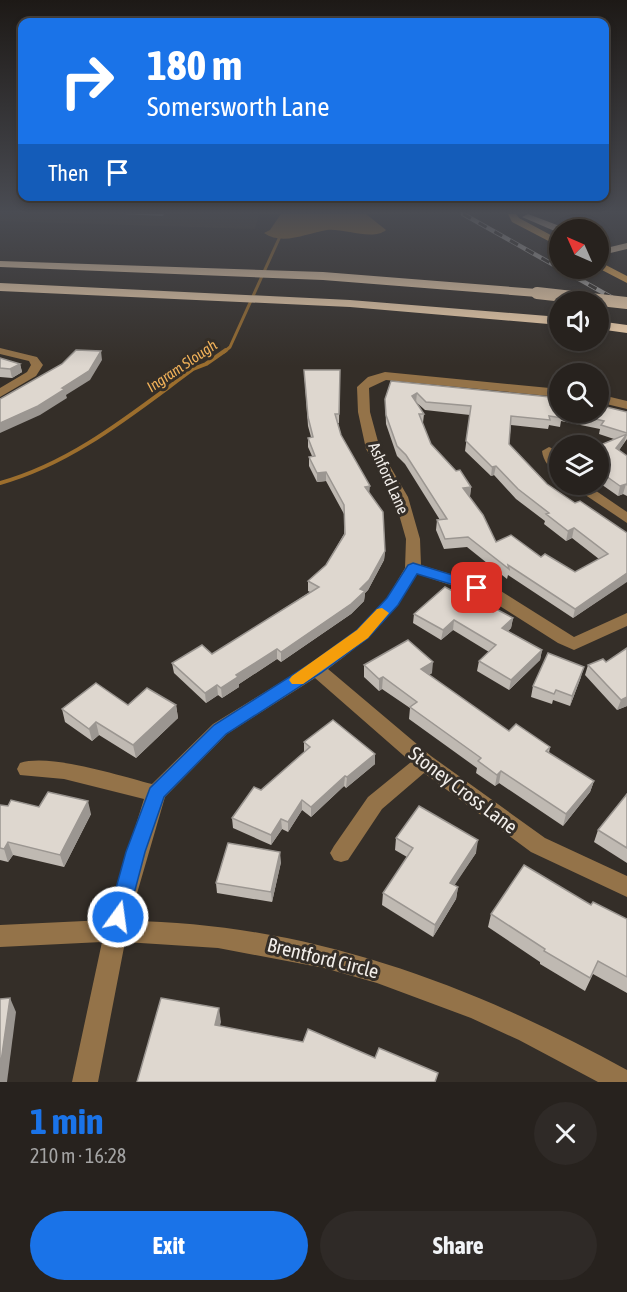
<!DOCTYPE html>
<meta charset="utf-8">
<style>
:root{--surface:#27221e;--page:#2f2a27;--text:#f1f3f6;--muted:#a4a4a4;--line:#433f3c;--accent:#1a73e8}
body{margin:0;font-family:"Asap Condensed",sans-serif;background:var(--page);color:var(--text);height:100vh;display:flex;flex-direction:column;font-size:22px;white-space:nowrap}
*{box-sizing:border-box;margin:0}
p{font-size:20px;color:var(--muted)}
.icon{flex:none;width:33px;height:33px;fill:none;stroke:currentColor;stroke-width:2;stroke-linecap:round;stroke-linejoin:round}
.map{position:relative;height:1082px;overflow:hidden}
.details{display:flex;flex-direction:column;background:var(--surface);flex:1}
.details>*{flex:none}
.guide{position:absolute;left:18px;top:18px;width:591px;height:183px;border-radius:12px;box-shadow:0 3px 9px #0003,0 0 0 2px var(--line);background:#1a73e8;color:#fff;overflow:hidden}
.needle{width:39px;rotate:315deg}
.buttons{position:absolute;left:549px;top:219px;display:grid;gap:12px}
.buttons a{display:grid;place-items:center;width:60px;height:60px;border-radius:50%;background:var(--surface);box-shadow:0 3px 9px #0003,0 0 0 2px var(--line);font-size:30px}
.pin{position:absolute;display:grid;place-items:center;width:51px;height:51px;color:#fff;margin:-26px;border-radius:12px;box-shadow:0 3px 9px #0006}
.me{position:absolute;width:66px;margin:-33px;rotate:14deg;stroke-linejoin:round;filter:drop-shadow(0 0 4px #0008)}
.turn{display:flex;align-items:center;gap:21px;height:126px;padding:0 30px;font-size:27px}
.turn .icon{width:78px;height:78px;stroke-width:2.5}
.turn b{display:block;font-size:42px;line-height:51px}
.then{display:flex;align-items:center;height:57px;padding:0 30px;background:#0003;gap:12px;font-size:22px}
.round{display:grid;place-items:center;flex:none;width:63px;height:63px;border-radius:32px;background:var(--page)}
.overview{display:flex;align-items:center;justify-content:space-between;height:102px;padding:0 30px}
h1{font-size:36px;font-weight:700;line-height:45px;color:var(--accent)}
.button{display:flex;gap:12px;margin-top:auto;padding:12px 30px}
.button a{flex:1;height:69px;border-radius:36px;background:var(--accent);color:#fff;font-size:24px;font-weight:700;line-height:69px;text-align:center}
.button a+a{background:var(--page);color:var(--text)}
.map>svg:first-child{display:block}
.built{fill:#41382d}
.water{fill:#9c6e2d}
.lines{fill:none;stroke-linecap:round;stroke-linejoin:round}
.stream-far1{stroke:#9c6e2d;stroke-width:3}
.stream{stroke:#9c6e2d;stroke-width:4}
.minor{fill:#947349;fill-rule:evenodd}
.major{fill:#fab657;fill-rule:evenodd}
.highway{fill:#fddcb4;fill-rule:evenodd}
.rail-casing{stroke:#b6b2ad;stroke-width:4.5}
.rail{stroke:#342e28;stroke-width:3;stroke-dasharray:9;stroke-linecap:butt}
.highway-bridge{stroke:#fddcb4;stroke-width:12}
.wall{fill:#bfb9b2;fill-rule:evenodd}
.shaded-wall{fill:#9b9691}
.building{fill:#ded7cf;stroke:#9b9691;stroke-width:1.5;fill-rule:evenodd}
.route{fill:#1a73e8;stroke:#114b97;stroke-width:1.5}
.slow{fill:#f59e0b}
.labels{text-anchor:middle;stroke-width:6;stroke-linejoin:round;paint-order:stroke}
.far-water-label{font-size:15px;font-style:italic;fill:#f3b35a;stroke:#342e28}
.street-label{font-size:16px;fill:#f2eeea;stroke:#342e28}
.near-street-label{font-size:20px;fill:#f2eeea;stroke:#342e28}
</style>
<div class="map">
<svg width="627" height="1082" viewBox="0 0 627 1082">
<rect width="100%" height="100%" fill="#342e28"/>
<path class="built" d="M0 214H259L255 229 0 221Z"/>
<path class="water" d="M281 214H366L386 230C373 241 343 228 327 230 307 233 283 246 264 233L270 230Z"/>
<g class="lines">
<path class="stream-far1" d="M224 352 230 347 282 232"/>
<path class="stream" d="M0 483C73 463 133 413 193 369L206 364 226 350"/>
<g class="minor">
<path d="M0 348 37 357 43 365 36 376 0 397V388L27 372 31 365 29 361 0 354Z"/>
<path d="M385 372 560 389V397L386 380 369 388 370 412 380 449 408 497 420 539 421 565 496 588 574 637 627 613V626L574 650 558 643 484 596 417 574C391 620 369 638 328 669L431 756 545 838 627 876V897L531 852 424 773 382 809 348 860 341 862 334 860 330 853 334 846 368 797 411 762 315 678 227 734 165 797 129 921C307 923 473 985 627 1070V1082H598L519 1040 471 1018 377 983 324 968 218 948 125 942 98 1082H72L102 942 0 947V925L106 920 144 799 64 779 20 775 17 769 20 763C50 753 120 776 152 784L213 724 310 664 357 630 387 598 405 568 406 539 394 497 366 449 358 412 357 387 368 377Z"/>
<path d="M598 394 627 401V409L598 402Z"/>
<path d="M549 447C559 450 560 465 560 474 550 471 543 460 542 451Z"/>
<path d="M569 484H586L627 512V523Z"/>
</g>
<g class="major">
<path d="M508 214H516L519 218 560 240V247L512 222Z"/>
<path d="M598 261 627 276V283L598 268Z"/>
</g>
<g class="highway">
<path d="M528 214 565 228 566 230 557 232 522 217Z"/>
<path d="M627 243V249L598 256V250Z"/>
<path d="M0 261 323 272 537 289 543 293 537 297 323 280 0 267Z"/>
<path d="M0 283 350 300 560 317V325L350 307 0 291Z"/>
<path d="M598 321 627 325V333L598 329Z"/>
</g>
<g class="rail-casing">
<path id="rail" d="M463 214 627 306"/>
</g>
<use href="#rail" class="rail"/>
<path class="highway-bridge" d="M537 293 627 303"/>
</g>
<g class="wall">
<path d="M123 214H164L163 216Z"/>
<path d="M0 358 20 364 22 372 12 378 0 377Z"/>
<path d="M304 370H340L339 423H338L341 435 369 493 385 551 384 560 368 590 365 593 364 601 351 614 281 662 277 659 239 684V687L222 698 218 695 206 703 174 673 172 663 212 654 310 592 308 591V581L326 565 344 534V514L326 481 317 482 309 466V457L312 456 308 447V438L311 437 308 426Z"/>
<path d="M391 381 560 412H627V439L619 450 627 456V496L623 494 618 496 598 482V446L614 439 599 434 600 429 561 421 560 427 549 425 548 429 511 425 509 444 547 484 575 503 580 501 623 584 573 618 508 575 507 579 467 547 444 549 436 530 437 520H440L405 464 397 456 386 424 385 399ZM416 402 425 410 470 415 465 451 491 476 494 475 516 499 545 521 544 524 566 541 572 538 599 559 575 572 541 557 496 542 469 496H470L471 487 431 444 422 423H423L424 414Z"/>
<path d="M493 612 513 618 511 628 508 631 542 650 540 660 509 690 477 671 479 661 489 652 453 630 441 640 413 623 414 614Z"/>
<path d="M627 648V706L617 710 585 675 588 665 606 662Z"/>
<path d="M364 665 432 673 429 675 509 731 550 747 549 753 594 781 590 792 563 826 499 783 495 786 476 773 477 768 409 719 410 708 382 689 379 691 364 677Z"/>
<path d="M581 677 570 706 553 700 552 704 531 697 533 686Z"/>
<path d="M128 705H176L178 718 136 758 99 735 92 741 65 722 62 709Z"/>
<path d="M304 742 375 754V764L346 788 344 786 311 817 302 810 288 832 282 829 271 845 233 828 232 818 261 790 304 753Z"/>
<path d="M627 794V863L594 842 598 830Z"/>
<path d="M0 805 8 806 39 807 91 814 64 867 13 855 8 862 0 860Z"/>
<path d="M396 838 476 853 454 885 458 887 456 899 433 937 382 905 383 893 407 857 395 850Z"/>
<path d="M281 862 272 902 217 893 216 883Z"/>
<path d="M591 905 627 919V993L593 974 585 991 540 964V962L488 927 491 914Z"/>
</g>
<g class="shaded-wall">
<path d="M101 351 102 360 90 380 66 395 67 398 40 415 0 433V423Z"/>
<path d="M20 364 22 372 12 378 10 369Z"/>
<path d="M417 393 416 402 412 396Z"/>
<path d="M627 434 624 443 614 458 616 448Z"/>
<path d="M496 466 494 475 491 476 492 467Z"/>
<path d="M326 472V481L317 482V473Z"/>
<path d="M626 484 623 494 618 496 620 486Z"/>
<path d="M370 486 369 495 365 487Z"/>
<path d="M471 487 470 496 461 497 463 488Z"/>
<path d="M574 528 572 538 566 541 568 531Z"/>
<path d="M385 551 384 560 368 590 365 593 364 601 351 614 281 662V652Z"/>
<path d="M627 573V582L573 618 575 609Z"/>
<path d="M513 618 511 628 501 638 502 628Z"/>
<path d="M454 620 453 630 441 640 443 630Z"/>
<path d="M277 649V659L239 684V687L222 698 221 688 236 675Z"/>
<path d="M542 650 540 660 509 690 511 680Z"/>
<path d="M433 662 432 673 420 680 421 669Z"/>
<path d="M584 667 581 677 570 706 572 696Z"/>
<path d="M383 677 382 689 379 691V679Z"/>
<path d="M217 685 218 695 206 703 205 693Z"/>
<path d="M627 697V706L617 710 621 700Z"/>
<path d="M176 705 178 718 136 758 133 745Z"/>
<path d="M96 722 99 735 92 741 89 729Z"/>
<path d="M375 754V764L346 788 347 777Z"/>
<path d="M501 771 499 783 495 786 497 775Z"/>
<path d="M345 776 344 786 311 817V807Z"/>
<path d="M594 781 590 792 563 826 566 814Z"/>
<path d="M302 800V810L288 832V822Z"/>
<path d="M88 801 91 814 64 867 60 855Z"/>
<path d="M281 819 282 829 271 845V835Z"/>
<path d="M478 840 476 853 448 895 450 883Z"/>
<path d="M8 842 13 855 8 862 4 849Z"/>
<path d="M280 852 281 862 272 902 271 892Z"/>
<path d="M458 887 456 899 433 937 435 925Z"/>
<path d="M10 998 16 1012 7 1082H0V1069Z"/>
<path d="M219 1008 221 1022 217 1038 215 1025Z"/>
</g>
<g class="building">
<path d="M76 350 101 351 89 371 62 388 65 389 38 406 0 423V399L62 364Z"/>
<path d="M0 358 20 364 10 369 0 368Z"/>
<path d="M304 370H340L339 414H335L341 435 370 486 365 487 383 512 385 551 369 580 360 589 365 591 351 604 281 652 277 649 236 675 238 677 221 688 217 685 205 693 172 663 202 645 212 654 319 587 308 581 326 565 345 534 344 505 326 472 317 473 309 457 315 456 308 438 313 437 308 417Z"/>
<path d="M391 381 560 398V412H562V418L549 416 550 420 511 416 509 444 547 484 575 503 580 501 627 533V573L575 609 508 565 509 569 468 537 445 539 437 520 447 519 406 455 397 446 386 415 385 399ZM417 393 426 402 471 406 466 441 492 467 496 466 518 489 549 513 546 514 568 531 574 528 608 554 575 572 545 554 541 557 511 535 496 542 483 515 463 488 471 487 460 470 456 471 431 444 419 414H424L412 396Z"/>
<path d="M598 405 627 412V433L601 425 604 421 566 412H598Z"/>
<path d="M627 434 616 448 627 456V485L626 484 620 486 599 471 606 468 598 464V446Z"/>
<path d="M445 587 493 612 496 609 513 618 502 628 542 650 511 680 479 661 496 645 454 620 443 630 414 614Z"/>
<path d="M408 640 433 662 421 669 509 731 516 724 550 747 546 751 594 781 566 814 501 771 497 775 478 761 481 758 410 707 417 702 383 677 379 679 364 665Z"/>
<path d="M627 648V697L621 700 588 665 603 659 606 662Z"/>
<path d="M548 653 584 667 572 696 556 690 554 694 533 686Z"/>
<path d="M96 683 128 705 147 688 176 705 133 745 96 722 89 729 62 709Z"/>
<path d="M333 720 375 754 347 777 345 776 311 807 302 800 288 822 281 819 271 835 232 818 254 787 261 790 310 747 304 742Z"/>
<path d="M48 792 88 801 60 855 8 842 4 849 0 848V805L8 806 11 800 39 807Z"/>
<path d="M627 794V848L598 830Z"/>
<path d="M419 806 478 840 450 883 458 887 435 925 383 893 413 848 396 838Z"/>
<path d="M228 843 280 852 271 892 216 883Z"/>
<path d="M524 865 591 905 593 902 627 919V977L598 961 590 978 544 951 545 949 491 914Z"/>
<path d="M10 998 0 1069V999Z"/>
<path d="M161 998 219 1008 215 1025 303 1042 308 1029 375 1058 379 1048 438 1073 435 1082H137Z"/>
</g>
<linearGradient id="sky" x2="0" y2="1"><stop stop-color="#1d1916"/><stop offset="0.58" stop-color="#4a4c53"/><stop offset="1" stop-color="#4a4c53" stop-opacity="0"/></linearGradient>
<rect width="627" height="366" fill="url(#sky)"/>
<path class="route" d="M413 563 482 584 484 588 477 592 417 574 398 605 368 638 321 673 226 734 164 797 145 852 128 917 125 924 118 927 111 924 108 917 126 852 150 788 214 725 310 664 357 630 387 598 408 565Z"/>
<path class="slow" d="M382 608 389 613 368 638 303 684H292L289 680 292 676 357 630 377 609Z"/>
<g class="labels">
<g class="far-water-label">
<text transform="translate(182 366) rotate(-34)" y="5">Ingram Slough</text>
</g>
<g class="street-label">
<text transform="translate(389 478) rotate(66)" y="6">Ashford Lane</text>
</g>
<g class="near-street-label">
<text transform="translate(463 790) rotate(37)" y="7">Stoney Cross Lane</text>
<text transform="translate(323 958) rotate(14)" y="7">Brentford Circle</text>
</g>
</g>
</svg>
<div class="buttons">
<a><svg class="needle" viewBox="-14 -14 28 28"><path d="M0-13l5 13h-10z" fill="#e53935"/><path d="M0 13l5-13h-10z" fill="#a4a4a4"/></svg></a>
<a><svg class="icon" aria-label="sound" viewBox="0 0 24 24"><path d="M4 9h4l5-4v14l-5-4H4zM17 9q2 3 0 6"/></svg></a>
<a><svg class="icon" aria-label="search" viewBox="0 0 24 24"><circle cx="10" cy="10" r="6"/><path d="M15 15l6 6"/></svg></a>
<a><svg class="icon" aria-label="layers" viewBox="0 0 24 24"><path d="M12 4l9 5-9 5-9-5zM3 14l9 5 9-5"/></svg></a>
</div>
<div class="pin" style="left:477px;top:588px;background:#d93025"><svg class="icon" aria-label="arrive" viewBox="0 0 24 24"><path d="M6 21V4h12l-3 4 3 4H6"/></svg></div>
<svg class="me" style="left:118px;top:917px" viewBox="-20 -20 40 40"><circle r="17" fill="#1a73e8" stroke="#fff" stroke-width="3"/><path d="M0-11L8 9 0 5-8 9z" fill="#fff"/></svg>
<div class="guide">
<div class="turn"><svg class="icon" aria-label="right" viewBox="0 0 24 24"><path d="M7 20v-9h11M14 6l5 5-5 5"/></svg><div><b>180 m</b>Somersworth Lane</div></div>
<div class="then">Then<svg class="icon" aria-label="arrive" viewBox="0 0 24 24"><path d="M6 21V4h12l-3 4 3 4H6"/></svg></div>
</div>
</div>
<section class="details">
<div class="overview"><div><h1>1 min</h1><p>210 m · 16:28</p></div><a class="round"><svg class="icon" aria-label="close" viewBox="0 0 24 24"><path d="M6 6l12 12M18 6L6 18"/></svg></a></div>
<div class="button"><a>Exit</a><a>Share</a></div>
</section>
